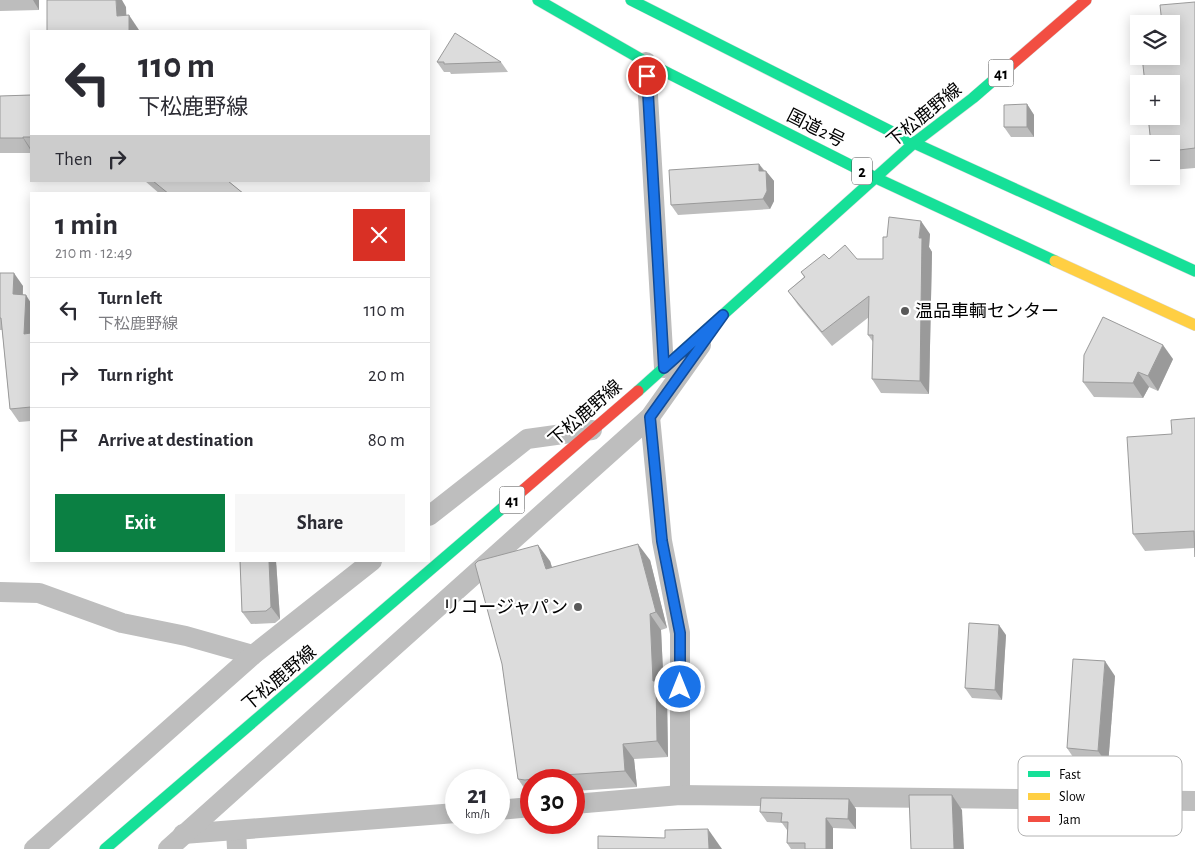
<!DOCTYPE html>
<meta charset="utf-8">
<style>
:root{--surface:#fff;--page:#f7f7f7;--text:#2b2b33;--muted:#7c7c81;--line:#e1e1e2;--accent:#0b8043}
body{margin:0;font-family:"Alegreya Sans","Noto Sans JP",sans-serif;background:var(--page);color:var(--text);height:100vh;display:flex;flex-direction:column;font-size:19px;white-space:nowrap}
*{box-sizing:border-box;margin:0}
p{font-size:16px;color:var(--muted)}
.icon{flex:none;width:28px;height:28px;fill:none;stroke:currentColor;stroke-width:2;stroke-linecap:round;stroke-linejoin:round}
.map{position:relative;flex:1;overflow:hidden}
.side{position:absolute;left:30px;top:192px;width:400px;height:370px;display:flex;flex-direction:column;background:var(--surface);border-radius:0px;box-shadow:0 2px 12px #0003}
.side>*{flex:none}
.banner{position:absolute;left:30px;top:30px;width:400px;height:152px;border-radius:0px;box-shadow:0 2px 12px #0003;background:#fff;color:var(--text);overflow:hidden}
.fabs{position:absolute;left:1130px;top:15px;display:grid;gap:10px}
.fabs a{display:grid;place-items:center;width:50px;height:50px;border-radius:0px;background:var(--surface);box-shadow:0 2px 12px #0003;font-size:25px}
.speed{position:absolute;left:445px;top:769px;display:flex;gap:10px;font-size:25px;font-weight:700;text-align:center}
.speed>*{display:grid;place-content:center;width:65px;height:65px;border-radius:50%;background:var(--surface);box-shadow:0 2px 12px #0003;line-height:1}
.speed small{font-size:12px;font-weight:400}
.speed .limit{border:8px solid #d22;background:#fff;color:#111}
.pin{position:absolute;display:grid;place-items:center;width:42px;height:42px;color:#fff;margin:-21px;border:2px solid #fff;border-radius:50%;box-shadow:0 1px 5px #0007}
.me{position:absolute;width:55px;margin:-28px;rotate:0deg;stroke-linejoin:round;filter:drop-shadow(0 0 4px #0008)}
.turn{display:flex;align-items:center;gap:18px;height:105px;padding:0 25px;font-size:22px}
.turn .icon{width:65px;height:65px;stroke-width:2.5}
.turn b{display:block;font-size:35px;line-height:42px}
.then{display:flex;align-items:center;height:48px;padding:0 25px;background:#0003;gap:10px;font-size:19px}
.round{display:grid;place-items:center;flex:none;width:52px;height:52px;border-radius:0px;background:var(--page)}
.head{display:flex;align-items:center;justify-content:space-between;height:85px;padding:0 25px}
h1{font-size:30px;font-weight:700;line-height:38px}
.cta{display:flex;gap:10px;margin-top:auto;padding:10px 25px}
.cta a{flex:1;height:58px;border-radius:0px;background:var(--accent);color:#fff;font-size:20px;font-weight:700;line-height:58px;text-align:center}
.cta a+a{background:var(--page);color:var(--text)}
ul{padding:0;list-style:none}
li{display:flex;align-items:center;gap:15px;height:65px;padding:0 25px;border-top:1px solid var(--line)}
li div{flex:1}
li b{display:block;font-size:19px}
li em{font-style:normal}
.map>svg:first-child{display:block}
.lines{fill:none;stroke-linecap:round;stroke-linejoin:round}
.fast-casing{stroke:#dbdbdb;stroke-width:12}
.slow-casing{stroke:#dbdbdb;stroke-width:12}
.jam-casing{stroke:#dbdbdb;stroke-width:12}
.street{stroke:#bebebe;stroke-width:20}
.fast{stroke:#16e098;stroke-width:11}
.slow{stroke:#ffcf43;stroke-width:11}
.jam{stroke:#f24e42;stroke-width:11}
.wall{fill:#bdbdbd}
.shaded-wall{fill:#9a9a9a}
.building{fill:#dcdcdc;stroke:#9a9a9a}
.route-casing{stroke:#114b97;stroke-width:12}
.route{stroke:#1a73e8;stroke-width:9}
.poi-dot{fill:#595959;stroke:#fff;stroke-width:2}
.labels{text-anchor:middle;stroke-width:4.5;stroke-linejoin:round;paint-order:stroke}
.shield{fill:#fff;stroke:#4c4c4c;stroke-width:1}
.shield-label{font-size:16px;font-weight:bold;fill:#000}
.street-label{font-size:18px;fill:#000;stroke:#fff}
.poi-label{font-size:18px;fill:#000;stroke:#fff;text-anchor:start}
.key{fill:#fff;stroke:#b2b2b2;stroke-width:1}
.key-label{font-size:14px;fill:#000}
</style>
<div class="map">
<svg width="1195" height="849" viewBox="0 0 1195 849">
<rect width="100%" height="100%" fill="#fff"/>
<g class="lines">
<g class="fast-casing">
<g id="fast">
<path d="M538 0 646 62 876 178 1055 261"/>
<path d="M631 0 914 143 1195 271"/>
<path d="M638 391 914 143 973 98 1011 65"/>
<path d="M105 849 507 504"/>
</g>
</g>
<g class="slow-casing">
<path id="slow" d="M1055 261 1195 325"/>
</g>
<g class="jam-casing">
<g id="jam">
<path d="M1011 65 1086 0"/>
<path d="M507 504 638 391"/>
</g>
</g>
<g class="street">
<path d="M646 62 664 368"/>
<path d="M650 417 662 541 680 633V795"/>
<path d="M429 516 527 439 592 430"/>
<path d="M0 592 39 593 122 623 186 636 253 655"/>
<path d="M574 804 680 795 1195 801"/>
<path d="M499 810 531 807"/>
<path d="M236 830 237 849"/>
<path d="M183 834 456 813"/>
<path d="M34 849 253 655 372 561"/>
<path d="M168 849 650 417 701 345"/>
</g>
<use href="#fast" class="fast"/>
<use href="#slow" class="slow"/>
<use href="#jam" class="jam"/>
</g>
<g class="wall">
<path d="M0 0H39V10L0 11Z"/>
<path d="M1195 2V168L1171 170V56Z"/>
<path d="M437 62H501L508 72 451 74 450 72H444Z"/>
<path d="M31 95V153H0V96Z"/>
<path d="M1027 104 1034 115V137H1011L1004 127Z"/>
<path d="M759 164 774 181V201L770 209 678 215 671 205Z"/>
<path d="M145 181H228L244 194H160Z"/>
<path d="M930 234 929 247 932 252 929 394 881 393 872 379 873 342 868 335 869 317 832 346 798 305 788 291 804 277 801 272 829 259H883Z"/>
<path d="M0 273 23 286V295L31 303V421L19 422 10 409 2 330H0Z"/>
<path d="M1173 359 1158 391 1149 387 1143 398 1094 397 1083 382Z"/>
<path d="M1195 418 1194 548 1145 551 1133 534 1172 434Z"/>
<path d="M650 560 667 628 661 630 664 692 667 697 668 757 634 759 637 787 574 791V780H531V796L529 795 518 779 502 664 550 561 552 567Z"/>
<path d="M240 561H276L280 619 275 623 251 624 242 612Z"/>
<path d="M1006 635 1002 700 972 698 965 688Z"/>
<path d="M1115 676 1108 765 1077 763 1067 748Z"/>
<path d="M856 809V829L833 828V849H791L787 843V830L782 823 767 822 760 812Z"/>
</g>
<g class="shaded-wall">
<path d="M33 0H39V10Z"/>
<path d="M116 0H122L126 7 127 30 117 16Z"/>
<path d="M129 15 139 30V31H129Z"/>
<path d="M1027 104 1034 115V137L1027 127Z"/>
<path d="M23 137 31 149V151L23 138Z"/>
<path d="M759 164 766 174V171L774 181V201L770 209 763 199 759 171Z"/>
<path d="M921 221 930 234 929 247 932 252 929 394 920 381 919 238Z"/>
<path d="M14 273 23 286 22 307 13 294Z"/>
<path d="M26 295 31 303V344L24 334Z"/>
<path d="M1163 345 1173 359 1158 391 1148 376Z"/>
<path d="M1138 372 1149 387 1143 398 1133 383Z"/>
<path d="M638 544 650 560 667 628 656 612Z"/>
<path d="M538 545 550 561 557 585 546 569Z"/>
<path d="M269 561H276L280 619 271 607Z"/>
<path d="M650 614 661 630 664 692 667 697 668 757 657 741 653 681Z"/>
<path d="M999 625 1006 635 1002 700 995 690Z"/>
<path d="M1105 661 1115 676 1108 765 1098 751Z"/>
<path d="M623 744 634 759 637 787 625 771Z"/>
<path d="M952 795 962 810 964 849H954Z"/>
<path d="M849 799 856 809V829L848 819Z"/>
<path d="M826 818 833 828V849H826Z"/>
<path d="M708 829 722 849H709Z"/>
</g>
<g class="building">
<path d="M47 0H116L117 16 129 15V31H47Z"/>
<path d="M1195 2V148L1171 151V144H1151L1148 116H1171V84H1145L1142 56H1171V24H1162L1160 5Z"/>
<path d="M455 33 501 62 444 64V62H437Z"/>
<path d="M31 95V137H23V138H0V96Z"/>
<path d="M1027 104V127H1004V105Z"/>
<path d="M759 164V171H766L767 191 763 199 671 205 669 170Z"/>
<path d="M153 181H228L244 194H169Z"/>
<path d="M889 217 921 221 919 238H922L920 381 872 379 873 335H868L869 296 822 332 788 291 805 277 801 272 824 254 829 259 845 245 857 259H883V237H887Z"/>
<path d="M0 273H14L13 294 26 295 24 334 31 333V407L10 409 1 318H0Z"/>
<path d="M1103 317 1163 345 1148 376 1138 372 1133 383 1083 382 1084 355Z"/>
<path d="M1195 418V557L1194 531 1133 534 1127 437 1172 434 1171 420Z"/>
<path d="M638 544 656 612 650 614 653 681H656L657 741 623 744 625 771 563 775 525 780 518 779 502 664 475 564 478 561 538 545 546 569Z"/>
<path d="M240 561H269L271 607 266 611 242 612Z"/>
<path d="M969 623 999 625 995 690 965 688Z"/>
<path d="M1073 659 1105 661 1098 751 1067 748Z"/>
<path d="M909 795H952L954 849H911Z"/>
<path d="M761 798 849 799 848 819 826 818V849H805V843H787L788 822H781L782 813 760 812Z"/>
<path d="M708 829 709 849H598V836L665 838V830Z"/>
</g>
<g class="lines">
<g class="route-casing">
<path id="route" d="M647 76 664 368 723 315 650 417 662 541 680 633V687"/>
</g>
<use href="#route" class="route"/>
</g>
<g class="poi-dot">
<circle cx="905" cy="311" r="5"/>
<circle cx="578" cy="607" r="5"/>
</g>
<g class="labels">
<g class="shield">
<rect x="988.5" y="59.5" width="25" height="27" rx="4"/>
<rect x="852" y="157.5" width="20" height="27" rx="4"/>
<rect x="499.5" y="486.5" width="25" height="27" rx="4"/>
</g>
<g class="shield-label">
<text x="1001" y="79">41</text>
<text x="862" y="177">2</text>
<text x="512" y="506">41</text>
</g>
<g class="street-label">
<text transform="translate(924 115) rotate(-39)" y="6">下松鹿野線</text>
<text transform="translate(816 128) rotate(27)" y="6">国道2号</text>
<text transform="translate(585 413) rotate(-41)" y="6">下松鹿野線</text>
<text transform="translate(279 678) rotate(-40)" y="6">下松鹿野線</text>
</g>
<g class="poi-label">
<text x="915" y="317">温品車輌センター</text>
<text x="568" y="613" text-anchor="end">リコージャパン</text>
</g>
</g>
<rect x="1018" y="756" width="164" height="80" rx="8" class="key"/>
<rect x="1028" y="771" width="22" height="6" fill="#16e098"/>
<rect x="1028" y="793" width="22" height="7" fill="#ffcf43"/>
<rect x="1028" y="816" width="22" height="6" fill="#f24e42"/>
<g class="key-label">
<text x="1059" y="779">Fast</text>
<text x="1059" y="801">Slow</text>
<text x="1059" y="824">Jam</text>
</g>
</svg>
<div class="fabs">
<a><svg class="icon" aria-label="layers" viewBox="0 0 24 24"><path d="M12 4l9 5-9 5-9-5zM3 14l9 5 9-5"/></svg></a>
<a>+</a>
<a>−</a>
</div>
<div class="speed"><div>21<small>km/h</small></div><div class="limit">30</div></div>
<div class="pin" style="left:647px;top:76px;background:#d93025"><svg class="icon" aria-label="arrive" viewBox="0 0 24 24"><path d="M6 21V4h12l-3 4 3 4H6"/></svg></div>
<svg class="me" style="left:680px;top:687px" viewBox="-20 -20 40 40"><circle r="17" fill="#1a73e8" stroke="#fff" stroke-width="3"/><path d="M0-11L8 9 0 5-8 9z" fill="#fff"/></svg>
<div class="banner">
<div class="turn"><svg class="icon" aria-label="left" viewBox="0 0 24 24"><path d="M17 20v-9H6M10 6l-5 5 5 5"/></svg><div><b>110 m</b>下松鹿野線</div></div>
<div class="then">Then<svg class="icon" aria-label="right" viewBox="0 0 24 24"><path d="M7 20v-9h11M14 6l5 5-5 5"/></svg></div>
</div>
<section class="side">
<div class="head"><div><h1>1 min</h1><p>210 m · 12:49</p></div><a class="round" style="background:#d93025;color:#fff"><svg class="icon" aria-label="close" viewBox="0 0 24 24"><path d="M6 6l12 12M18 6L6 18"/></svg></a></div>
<ul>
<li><svg class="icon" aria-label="left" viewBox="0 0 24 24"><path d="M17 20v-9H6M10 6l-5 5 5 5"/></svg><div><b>Turn left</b><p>下松鹿野線</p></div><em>110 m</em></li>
<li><svg class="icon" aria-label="right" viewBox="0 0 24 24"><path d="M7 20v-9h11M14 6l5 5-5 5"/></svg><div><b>Turn right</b></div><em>20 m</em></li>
<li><svg class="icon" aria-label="arrive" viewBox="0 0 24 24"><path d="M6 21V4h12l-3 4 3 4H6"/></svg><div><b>Arrive at destination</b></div><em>80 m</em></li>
</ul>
<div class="cta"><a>Exit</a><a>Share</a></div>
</section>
</div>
